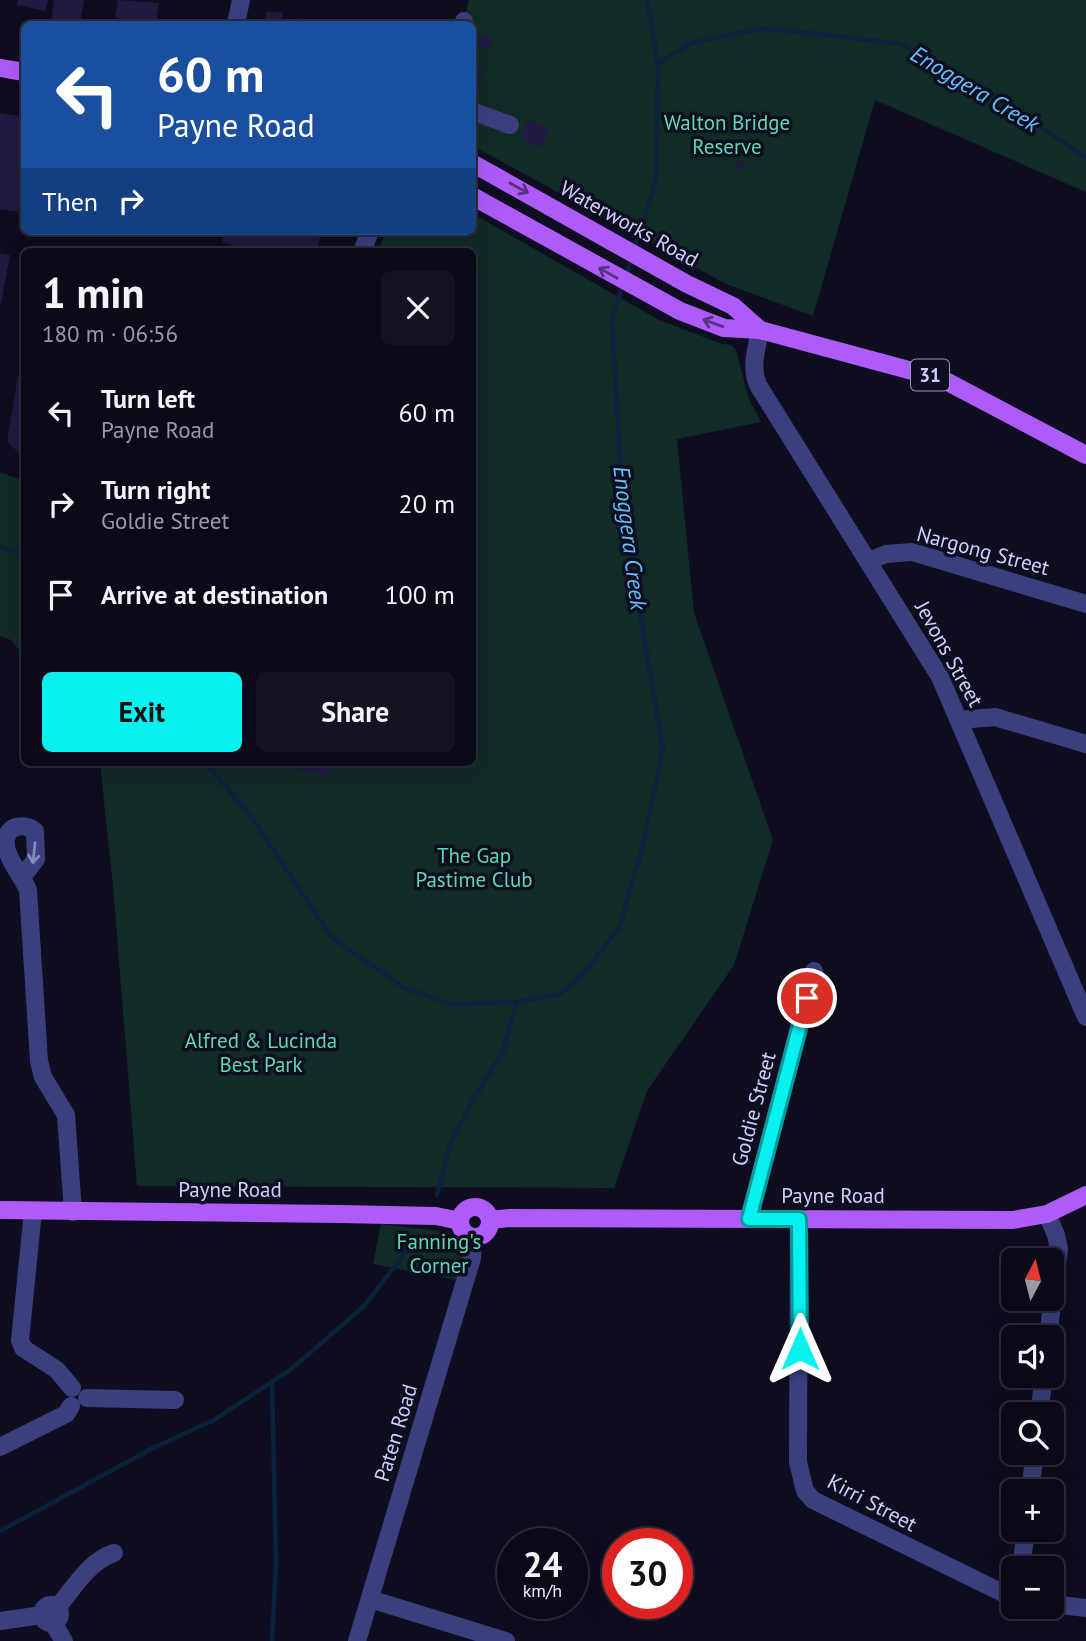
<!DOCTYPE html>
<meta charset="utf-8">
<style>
:root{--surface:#0b0a19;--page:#141322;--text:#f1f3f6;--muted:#9a9aa2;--line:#2b2b38;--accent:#09f0f0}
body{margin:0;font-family:"PT Sans",sans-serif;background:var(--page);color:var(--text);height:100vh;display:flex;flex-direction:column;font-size:26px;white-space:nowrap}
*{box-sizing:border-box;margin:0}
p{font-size:23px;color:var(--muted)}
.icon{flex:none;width:38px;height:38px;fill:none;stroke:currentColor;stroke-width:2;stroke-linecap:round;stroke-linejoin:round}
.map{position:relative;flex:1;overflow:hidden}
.sheet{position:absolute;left:21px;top:248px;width:455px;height:518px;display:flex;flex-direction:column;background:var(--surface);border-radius:10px;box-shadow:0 7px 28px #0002,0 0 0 2px var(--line)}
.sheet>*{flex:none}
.hud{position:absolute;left:21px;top:21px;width:455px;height:214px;border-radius:10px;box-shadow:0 7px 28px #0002,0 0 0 2px var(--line);background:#1a4fa0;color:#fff;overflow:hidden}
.needle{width:46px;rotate:7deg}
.buttons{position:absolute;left:1001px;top:1248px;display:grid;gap:14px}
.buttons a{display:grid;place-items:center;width:63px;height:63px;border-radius:10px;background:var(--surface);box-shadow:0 7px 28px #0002,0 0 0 2px var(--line);font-size:35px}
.speed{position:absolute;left:497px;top:1528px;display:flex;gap:14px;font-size:35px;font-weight:700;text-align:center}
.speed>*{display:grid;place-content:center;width:91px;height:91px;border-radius:50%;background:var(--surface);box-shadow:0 7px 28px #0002,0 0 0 2px var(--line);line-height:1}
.speed small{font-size:18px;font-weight:400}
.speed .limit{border:10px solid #d22;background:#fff;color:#111}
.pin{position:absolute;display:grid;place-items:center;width:60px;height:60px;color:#fff;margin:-30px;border:4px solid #fff;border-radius:50%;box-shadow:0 2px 7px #0007}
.me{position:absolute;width:77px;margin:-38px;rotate:0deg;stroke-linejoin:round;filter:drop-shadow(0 0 5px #0008)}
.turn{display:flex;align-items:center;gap:24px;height:147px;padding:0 21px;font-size:32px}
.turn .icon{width:91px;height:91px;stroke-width:2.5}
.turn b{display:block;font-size:49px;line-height:60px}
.then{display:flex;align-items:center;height:66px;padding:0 21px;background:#0003;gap:14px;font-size:26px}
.round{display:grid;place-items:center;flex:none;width:74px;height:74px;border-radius:10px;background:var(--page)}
.summary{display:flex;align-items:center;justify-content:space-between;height:119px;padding:0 21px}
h1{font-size:42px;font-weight:800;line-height:52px}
.cta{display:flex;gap:14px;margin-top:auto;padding:14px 21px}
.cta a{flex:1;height:80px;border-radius:10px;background:var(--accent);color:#111;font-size:28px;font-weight:800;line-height:80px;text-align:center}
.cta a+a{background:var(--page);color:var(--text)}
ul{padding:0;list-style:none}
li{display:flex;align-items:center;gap:21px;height:91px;padding:0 21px}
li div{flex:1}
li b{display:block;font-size:26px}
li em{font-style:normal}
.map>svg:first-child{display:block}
.green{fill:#112b27}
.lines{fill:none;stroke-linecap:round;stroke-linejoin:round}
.stream{stroke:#0b223d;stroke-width:4.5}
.building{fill:#1f1b41}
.minor{stroke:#3b3f7e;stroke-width:18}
.major{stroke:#ae5bf9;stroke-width:18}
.oneway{stroke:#573182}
.oneway2{stroke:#8688be}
.route-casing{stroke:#069c9c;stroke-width:18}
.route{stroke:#09f0f0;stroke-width:12}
.labels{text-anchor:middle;stroke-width:7;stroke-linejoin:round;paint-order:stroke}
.shield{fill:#0f0e21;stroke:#9696bb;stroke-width:2}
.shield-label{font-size:19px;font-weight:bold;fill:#d0d0fd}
.park-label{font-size:21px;fill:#5edaaf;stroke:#0f0e21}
.street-label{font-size:21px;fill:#d0d0fd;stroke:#0f0e21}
.water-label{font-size:23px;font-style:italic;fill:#62c2f9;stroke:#0f0e21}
</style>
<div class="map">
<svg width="1086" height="1641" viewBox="0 0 1086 1641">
<rect width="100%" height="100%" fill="#0f0e21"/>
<g class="green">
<path d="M469 0H1086V192L875 100 813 316 726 284 473 146 472 24H463Z"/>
<path d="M473 214 659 320 722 344 731 345 736 350 749 399 761 422 677 439 694 613 773 840 734 965 647 1091 614 1188 137 1186 113 886 100 763H472V252H378L386 231H472Z"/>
<path d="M0 472 24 481V656L11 640 0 636Z"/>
<path d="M381 1224 447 1232 467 1246 457 1280 373 1264Z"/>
</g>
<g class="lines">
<g class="stream">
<path d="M647 0 658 64"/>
<path d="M634 249 656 181 658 64 691 43 758 29 783 30 901 44 987 91 1086 158"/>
<path d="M626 276 632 258"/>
<path d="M0 547 24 553"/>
<path d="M206 763 253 819 332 938 405 988 449 1004 517 1002 560 994 586 971 620 926 642 848 663 749 623 515 612 319 623 284"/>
<path d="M437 1195 450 1144 474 1098 503 1051 517 1002"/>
<path d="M0 1531 155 1447 214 1420 290 1370 363 1307 415 1241"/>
<path d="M272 1641 276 1563 272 1381"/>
</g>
</g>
<g class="building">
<path d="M18 0H48L46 11 17 5Z"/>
<path d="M54 0H84L80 24H51Z"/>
<path d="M118 0 159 3 156 24 115 18Z"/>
<path d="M267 11 283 13 281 24H264Z"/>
<path d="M299 18 327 23V24H298Z"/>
<path d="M487 33 493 44 483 50 476 40Z"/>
<path d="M472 69 484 72 480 86 472 84Z"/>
<path d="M0 113 24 117V177L18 212 0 209Z"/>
<path d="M527 120 549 127 543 147 520 140Z"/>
<path d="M742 161 746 167 739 170 736 164Z"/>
<path d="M224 231H321L317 252 230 250 231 244 222 243Z"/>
<path d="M0 253 10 255 1 304H0Z"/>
<path d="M23 333H24V361L19 360Z"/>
<path d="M18 376 24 377V458L7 441Z"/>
<path d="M280 763H332L329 777 279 765Z"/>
</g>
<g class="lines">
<g class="minor">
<path d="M236 24 241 0"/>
<path d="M463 24 464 21"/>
<path d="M472 111 510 125"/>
<path d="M362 252 370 231"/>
<path d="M760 330C757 349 750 366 758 385L940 677 1086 1017"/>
<path d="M869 561 886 554 912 552 1086 604"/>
<path d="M960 720 995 717 1086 744"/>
<path d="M23 876 36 859 35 831C25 823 7 825 6 840 4 857 22 875 28 890L39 1061 43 1077 66 1115 73 1212"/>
<path d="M33 1211 20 1340 23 1348 57 1370 72 1388"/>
<path d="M1047 1214 1056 1235 1059 1249 1048 1337"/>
<path d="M749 1219 814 971"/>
<path d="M799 1219 798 1462 805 1491 813 1500 1013 1598"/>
<path d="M87 1398 175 1400"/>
<path d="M1039 1414 1044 1376"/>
<path d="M0 1447 66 1414 71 1406"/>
<path d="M1030 1491 1035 1452"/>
<path d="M1021 1568 1026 1530"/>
<path d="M370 1599 506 1641"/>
<path d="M1052 1604 1086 1608"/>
<circle cx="51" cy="1614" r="9"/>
<path d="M57 1608C72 1590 90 1560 114 1553"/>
<path d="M0 1621 42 1615"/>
<path d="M53 1623 64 1641"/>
<path d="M357 1641 472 1258 473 1237"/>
</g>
<g class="major">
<path d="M0 68 24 72"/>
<path d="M472 163 687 284 733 306 760 330"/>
<path d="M472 196 680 311 724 328 760 330 942 379 1086 455"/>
<circle cx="475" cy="1222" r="15"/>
<path d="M0 1210 340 1214 436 1216 460 1221"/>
<path d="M490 1220 510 1218 1013 1220 1047 1214 1086 1195"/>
</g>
</g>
<defs><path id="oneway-shaft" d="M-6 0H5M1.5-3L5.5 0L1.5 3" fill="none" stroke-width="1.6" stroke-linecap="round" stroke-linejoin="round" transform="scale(1.75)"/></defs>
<g class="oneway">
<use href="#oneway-shaft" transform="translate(519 188) rotate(29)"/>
<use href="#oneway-shaft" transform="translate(608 273) rotate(-150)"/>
<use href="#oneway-shaft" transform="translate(713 323) rotate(-160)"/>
</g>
<use class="oneway2" href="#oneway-shaft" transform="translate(34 853) rotate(96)"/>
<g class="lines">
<g class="route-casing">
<path id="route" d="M800 1349 799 1219H749L807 998"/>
</g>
<use href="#route" class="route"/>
</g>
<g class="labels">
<rect class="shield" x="911" y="359.5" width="38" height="31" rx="5"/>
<g class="shield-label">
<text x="930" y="382">31</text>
</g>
<g class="park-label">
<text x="727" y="130">Walton Bridge<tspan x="727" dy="24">Reserve</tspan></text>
<text x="474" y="863">The Gap<tspan x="474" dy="24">Pastime Club</tspan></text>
<text x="261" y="1048">Alfred &amp; Lucinda<tspan x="261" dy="24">Best Park</tspan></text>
<text x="439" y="1249">Fanning's<tspan x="439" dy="24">Corner</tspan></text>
</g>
<g class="street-label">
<text transform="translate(629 224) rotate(29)" y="7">Waterworks Road</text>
<text transform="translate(983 551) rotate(15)" y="7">Nargong Street</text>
<text transform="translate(949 654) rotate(61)" y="7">Jevons Street</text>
<text transform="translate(754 1109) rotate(-75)" y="7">Goldie Street</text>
<text x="230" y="1197">Payne Road</text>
<text x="833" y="1203">Payne Road</text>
<text transform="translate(396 1433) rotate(-73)" y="7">Paten Road</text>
<text transform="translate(872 1503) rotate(28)" y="7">Kirri Street</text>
</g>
<g class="water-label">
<text transform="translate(975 89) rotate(31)" y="8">Enoggera Creek</text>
<text transform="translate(630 538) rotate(83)" y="8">Enoggera Creek</text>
</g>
</g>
</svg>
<div class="buttons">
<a><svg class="needle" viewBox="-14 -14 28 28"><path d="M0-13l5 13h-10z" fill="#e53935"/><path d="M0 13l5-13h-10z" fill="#9a9aa2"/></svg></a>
<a><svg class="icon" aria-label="sound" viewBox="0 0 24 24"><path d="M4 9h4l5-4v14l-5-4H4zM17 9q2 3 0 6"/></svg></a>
<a><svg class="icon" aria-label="search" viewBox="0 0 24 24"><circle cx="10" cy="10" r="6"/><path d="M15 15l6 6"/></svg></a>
<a>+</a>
<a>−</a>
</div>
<div class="speed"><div>24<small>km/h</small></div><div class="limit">30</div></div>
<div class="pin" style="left:807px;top:998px;background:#d93025"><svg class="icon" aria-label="arrive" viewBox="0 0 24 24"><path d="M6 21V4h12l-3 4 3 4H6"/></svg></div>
<svg class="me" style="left:800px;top:1349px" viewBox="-20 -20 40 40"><path d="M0-17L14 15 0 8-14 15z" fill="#09f0f0" stroke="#fff" stroke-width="4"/></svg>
<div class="hud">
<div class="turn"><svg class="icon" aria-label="left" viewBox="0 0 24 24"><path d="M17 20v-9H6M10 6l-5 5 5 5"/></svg><div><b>60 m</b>Payne Road</div></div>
<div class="then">Then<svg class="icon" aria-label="right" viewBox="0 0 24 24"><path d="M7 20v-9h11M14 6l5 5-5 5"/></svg></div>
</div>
<section class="sheet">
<div class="summary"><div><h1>1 min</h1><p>180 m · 06:56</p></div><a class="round"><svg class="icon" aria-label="close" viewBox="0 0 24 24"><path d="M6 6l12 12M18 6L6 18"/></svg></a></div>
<ul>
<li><svg class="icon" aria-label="left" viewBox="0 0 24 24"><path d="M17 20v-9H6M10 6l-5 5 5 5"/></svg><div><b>Turn left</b><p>Payne Road</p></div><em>60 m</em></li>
<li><svg class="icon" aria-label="right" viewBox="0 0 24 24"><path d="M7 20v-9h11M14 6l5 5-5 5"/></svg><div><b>Turn right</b><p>Goldie Street</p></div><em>20 m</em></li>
<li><svg class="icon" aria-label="arrive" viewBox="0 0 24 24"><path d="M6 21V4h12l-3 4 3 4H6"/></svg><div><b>Arrive at destination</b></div><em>100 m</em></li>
</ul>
<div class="cta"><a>Exit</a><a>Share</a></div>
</section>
</div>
